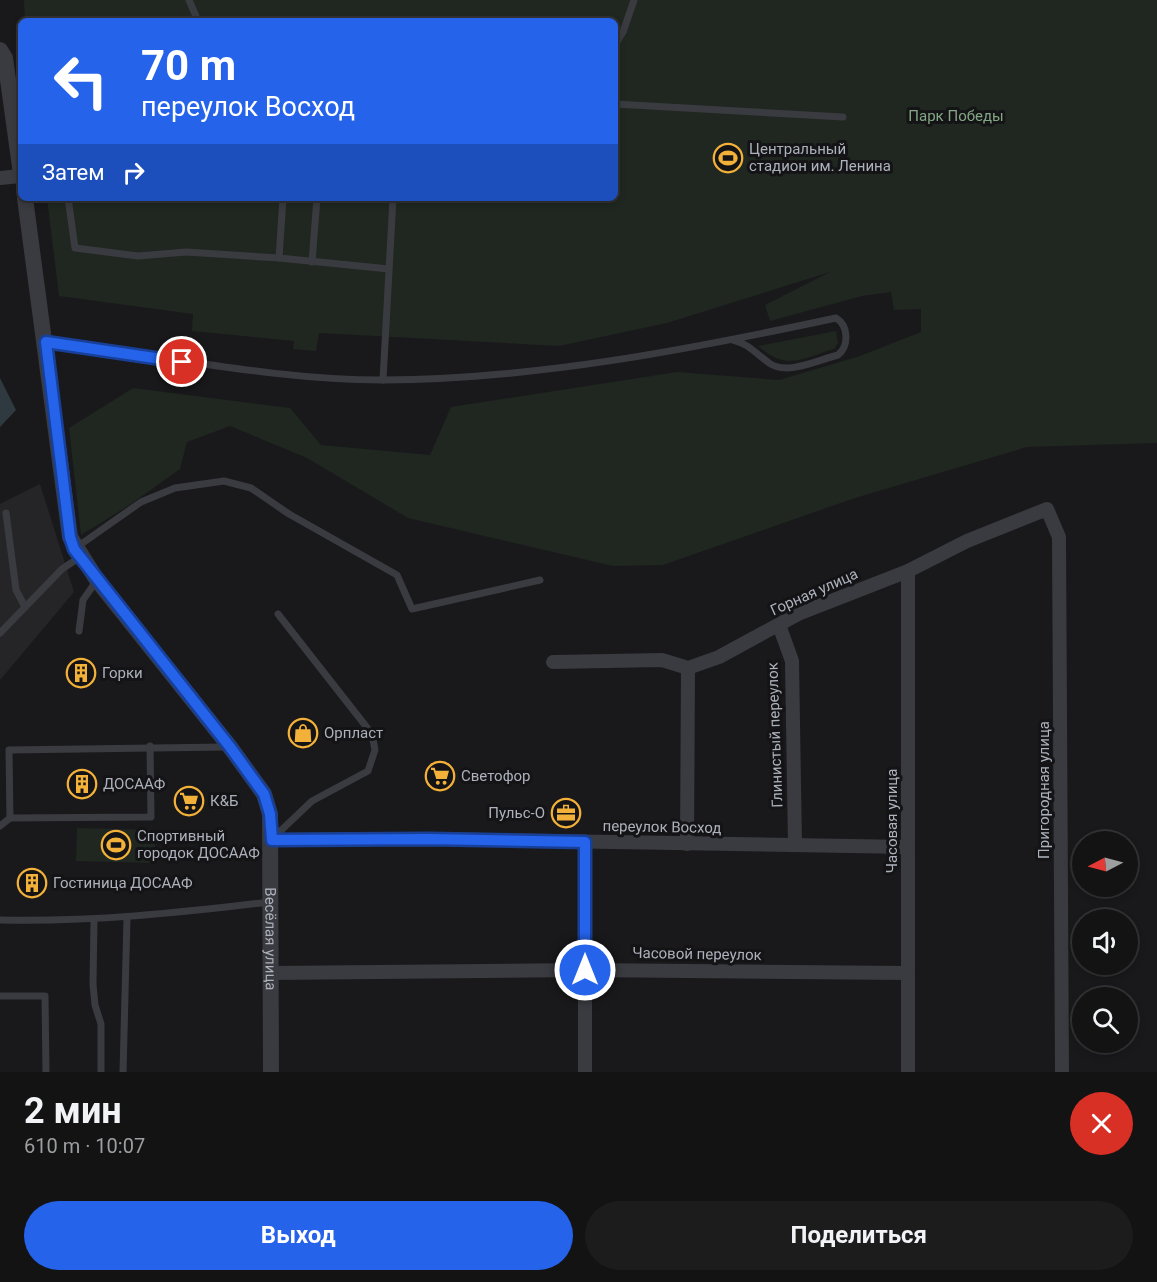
<!DOCTYPE html>
<html lang="ru">
<meta charset="utf-8">
<style>
:root{--surface:#131314;--page:#1c1c1d;--text:#f1f3f6;--muted:#9d9ea0;--line:#323234;--accent:#2563eb}
body{margin:0;font-family:Roboto,sans-serif;background:var(--page);color:var(--text);height:100vh;display:flex;flex-direction:column;font-size:22px;white-space:nowrap}
*{box-sizing:border-box;margin:0}
p{font-size:20px;color:var(--muted)}
.icon{flex:none;width:33px;height:33px;fill:none;stroke:currentColor;stroke-width:2;stroke-linecap:round;stroke-linejoin:round}
.map{position:relative;height:1072px;overflow:hidden}
.details{display:flex;flex-direction:column;background:var(--surface);flex:1}
.details>*{flex:none}
.top-card{position:absolute;left:18px;top:18px;width:600px;height:183px;border-radius:9px;box-shadow:0 3px 9px #0003,0 0 0 2px var(--line);background:#2563eb;color:#fff;overflow:hidden}
.needle{width:39px;rotate:264deg}
.buttons{position:absolute;left:1072px;top:831px;display:grid;gap:12px}
.buttons a{display:grid;place-items:center;width:66px;height:66px;border-radius:50%;background:var(--surface);box-shadow:0 3px 9px #0003,0 0 0 2px var(--line);font-size:30px}
.pin{position:absolute;display:grid;place-items:center;width:51px;height:51px;color:#fff;margin:-26px;border:3px solid #fff;border-radius:50%;box-shadow:0 2px 6px #0007}
.me{position:absolute;width:66px;margin:-33px;rotate:0deg;stroke-linejoin:round;filter:drop-shadow(0 0 4px #0008)}
.turn{display:flex;align-items:center;gap:21px;height:126px;padding:0 24px;font-size:27px}
.turn .icon{width:78px;height:78px;stroke-width:2.5}
.turn b{display:block;font-size:42px;line-height:51px}
.then{display:flex;align-items:center;height:57px;padding:0 24px;background:#0003;gap:12px;font-size:22px}
.round{display:grid;place-items:center;flex:none;width:63px;height:63px;border-radius:32px;background:var(--page)}
.head{display:flex;align-items:center;justify-content:space-between;height:102px;padding:0 24px}
h1{font-size:36px;font-weight:700;line-height:45px}
.button{display:flex;gap:12px;margin-top:auto;padding:12px 24px}
.button a{flex:1;height:69px;border-radius:36px;background:var(--accent);color:#fff;font-size:24px;font-weight:700;line-height:69px;text-align:center}
.button a+a{background:var(--page);color:var(--text)}
.map>svg:first-child{display:block}
.built{fill:#252528}
.green{fill:#1f2720}
.water{fill:#2f3940}
.lines{fill:none;stroke-linecap:round;stroke-linejoin:round}
.service{stroke:#3a3b40;stroke-width:7}
.minor{stroke:#3a3b40;stroke-width:14}
.tertiary{stroke:#3a3b40;stroke-width:16}
.route-casing{stroke:#184099;stroke-width:15}
.route{stroke:#2563eb;stroke-width:10}
.labels{text-anchor:middle;stroke-width:6;stroke-linejoin:round;paint-order:stroke}
.park-label{font-size:15px;fill:#83a684;stroke:#141416}
.poi-label{font-size:15px;fill:#acb1bb;stroke:#141416;text-anchor:start}
.street-label{font-size:15px;fill:#acb1bb;stroke:#141416}
</style>
<div class="map">
<svg width="1157" height="1072" viewBox="0 0 1157 1072">
<rect width="100%" height="100%" fill="#19191b"/>
<path class="built" d="M40 484 74 592 0 680V504Z"/>
<g class="green">
<path d="M24 0H1157V443L1027 447 855 498 663 565 613 566 408 518 307 458 230 426 187 442 180 469 128 506 81 535 69 428 133 388 290 408 321 445 430 455 451 407 677 372 779 380 860 356 921 332V309L894 310 891 292 862 296 770 321 765 305 830 272 667 323 559 346 319 333 316 351 293 349 294 341 192 331 193 314 59 296 47 198H615V21H25Z"/>
<path d="M836 331 838 343 834 349C800 359 788 371 758 346Z"/>
<path d="M77 828 155 830V863L76 861Z"/>
</g>
<path class="water" d="M0 378 16 410 0 427Z"/>
<g class="lines">
<g class="service">
<path d="M189 0 198 21"/>
<path d="M615 45 623 32 634 0"/>
<path d="M615 104 843 117"/>
<path d="M68 198 75 248 138 256 186 252 279 258"/>
<path d="M283 198 279 258 389 269"/>
<path d="M312 262 317 198"/>
<path d="M46 342C158 354 270 380 383 380 537 379 686 350 836 318 849 326 849 346 838 355 818 360 787 376 769 363 755 353 749 344 733 340"/>
<path d="M383 380 393 198"/>
<path d="M6 513 16 590 25 607"/>
<path d="M77 547 141 502 175 488 224 481 251 488 289 514 397 575 412 609 540 580"/>
<path d="M79 631 83 600 97 580"/>
<path d="M0 633 62 569 80 557"/>
<path d="M10 818 9 750 226 747"/>
<path d="M0 826 10 818 151 817 150 746"/>
<path d="M272 839 312 801 368 771 375 750 372 734 278 614"/>
<path d="M0 920C91 922 179 913 269 902"/>
<path d="M94 920 93 984 95 1005 101 1024V1072"/>
<path d="M0 996H45L46 1072"/>
<path d="M123 1072 127 918"/>
</g>
<g class="minor">
<path d="M0 178 21 176"/>
<path d="M908 571V1072"/>
<path d="M779 625 792 661 795 845"/>
<path d="M553 662 662 660 688 668 719 657 798 614 908 571 967 541 1047 509 1059 537 1062 1072"/>
<path d="M272 840 429 839 908 847"/>
<path d="M687 844 688 668"/>
<path d="M271 973 585 970 907 973"/>
<path d="M585 1072V842"/>
</g>
<g class="tertiary">
<path d="M0 50 5 58 21 174"/>
<path id="s1" d="M25 198 70 537 97 580 230 747 264 794 270 814 271 1072"/>
</g>
</g>
<g class="lines">
<g class="route-casing">
<path id="route" d="M182 362 46 342 70 537 74 549 230 747 264 794 270 814 272 840 429 839 585 842V970"/>
</g>
<use href="#route" class="route"/>
</g>
<defs>
<g id="stadium-ring" transform="scale(1.5)"><circle r="9.5" fill="#141416" stroke="#f3b139" stroke-width="1.5"/><path d="M0-5a6.5 5 0 1 0 0 10a6.5 5 0 1 0 0-10ZM-3.5-1.8h7v3.6h-7Z" fill="#f3b139"/></g>
<g id="building-ring" transform="scale(1.5)"><circle r="9.5" fill="#141416" stroke="#f3b139" stroke-width="1.5"/><path d="M-4-6H4V6H1V3H-1V6H-4ZM-2.5-4.3h1.7v1.8h-1.7ZM.8-4.3h1.7v1.8H.8ZM-2.5-1h1.7V.8h-1.7ZM.8-1h1.7V.8H.8Z" fill="#f3b139"/></g>
<g id="shop-ring" transform="scale(1.5)"><circle r="9.5" fill="#141416" stroke="#f3b139" stroke-width="1.5"/><path d="M-5-2.5h2.3a2.7 3.5 0 0 1 5.4 0H5L5.5 6h-11ZM-1.5-2.5h3a1.5 2.3 0 0 0-3 0Z" fill="#f3b139"/></g>
<g id="supermarket-ring" transform="scale(1.5)"><circle r="9.5" fill="#141416" stroke="#f3b139" stroke-width="1.5"/><path d="M-6-5.5h2.5l.6 2H6L4.5 2H-2.5L-4.4-4H-6ZM-1.5 3.2a1.3 1.3 0 1 0 .1 0ZM3 3.2a1.3 1.3 0 1 0 .1 0Z" fill="#f3b139"/></g>
<g id="office-ring" transform="scale(1.5)"><circle r="9.5" fill="#141416" stroke="#f3b139" stroke-width="1.5"/><path d="M-6-3h4V-5.5h4V-3h4V5H-6ZM-1-4.5V-3h2v-1.5ZM-6 0V1H6V0Z" fill="#f3b139"/></g>
</defs>
<g fill-rule="evenodd">
<use href="#stadium-ring" x="728" y="158"/>
<use href="#building-ring" x="81" y="673"/>
<use href="#shop-ring" x="303" y="733"/>
<use href="#supermarket-ring" x="440" y="776"/>
<use href="#building-ring" x="82" y="784"/>
<use href="#supermarket-ring" x="189" y="801"/>
<use href="#office-ring" x="566" y="813"/>
<use href="#stadium-ring" x="116" y="845"/>
<use href="#building-ring" x="32" y="883"/>
</g>
<g class="labels">
<g class="park-label">
<text x="956" y="121">Парк Победы</text>
</g>
<g class="poi-label">
<text x="749" y="154">Центральный<tspan x="749" dy="17">стадион им. Ленина</tspan></text>
<text x="102" y="678">Горки</text>
<text x="324" y="738">Орпласт</text>
<text x="461" y="781">Светофор</text>
<text x="103" y="789">ДОСААФ</text>
<text x="210" y="806">К&amp;Б</text>
<text x="545" y="818" text-anchor="end">Пульс-О</text>
<text x="137" y="841">Спортивный<tspan x="137" dy="17">городок ДОСААФ</tspan></text>
<text x="53" y="888">Гостиница ДОСААФ</text>
</g>
<g class="street-label">
<text transform="translate(814 592) rotate(-24)" y="5">Горная улица</text>
<text transform="translate(775 735) rotate(-92)" y="5">Глинистый переулок</text>
<text transform="translate(1044 790) rotate(-90)" y="5">Пригородная улица</text>
<text transform="translate(892 821) rotate(-90)" y="5">Часовая улица</text>
<text transform="translate(662 827) rotate(1)" y="5">переулок Восход</text>
<text dy="5" stroke="none"><textPath href="#s1" startOffset="810">Весёлая улица</textPath></text>
<text transform="translate(697 954) rotate(1)" y="5">Часовой переулок</text>
</g>
</g>
</svg>
<div class="buttons">
<a><svg class="needle" viewBox="-14 -14 28 28"><path d="M0-13l5 13h-10z" fill="#e53935"/><path d="M0 13l5-13h-10z" fill="#9d9ea0"/></svg></a>
<a><svg class="icon" aria-label="sound" viewBox="0 0 24 24"><path d="M4 9h4l5-4v14l-5-4H4zM17 9q2 3 0 6"/></svg></a>
<a><svg class="icon" aria-label="search" viewBox="0 0 24 24"><circle cx="10" cy="10" r="6"/><path d="M15 15l6 6"/></svg></a>
</div>
<div class="pin" style="left:182px;top:362px;background:#d93025"><svg class="icon" aria-label="arrive" viewBox="0 0 24 24"><path d="M6 21V4h12l-3 4 3 4H6"/></svg></div>
<svg class="me" style="left:585px;top:970px" viewBox="-20 -20 40 40"><circle r="17" fill="#2563eb" stroke="#fff" stroke-width="3"/><path d="M0-11L8 9 0 5-8 9z" fill="#fff"/></svg>
<div class="top-card">
<div class="turn"><svg class="icon" aria-label="left" viewBox="0 0 24 24"><path d="M17 20v-9H6M10 6l-5 5 5 5"/></svg><div><b>70 m</b>переулок Восход</div></div>
<div class="then">Затем<svg class="icon" aria-label="right" viewBox="0 0 24 24"><path d="M7 20v-9h11M14 6l5 5-5 5"/></svg></div>
</div>
</div>
<section class="details">
<div class="head"><div><h1>2 мин</h1><p>610 m · 10:07</p></div><a class="round" style="background:#d93025;color:#fff"><svg class="icon" aria-label="close" viewBox="0 0 24 24"><path d="M6 6l12 12M18 6L6 18"/></svg></a></div>
<div class="button"><a>Выход</a><a>Поделиться</a></div>
</section>
